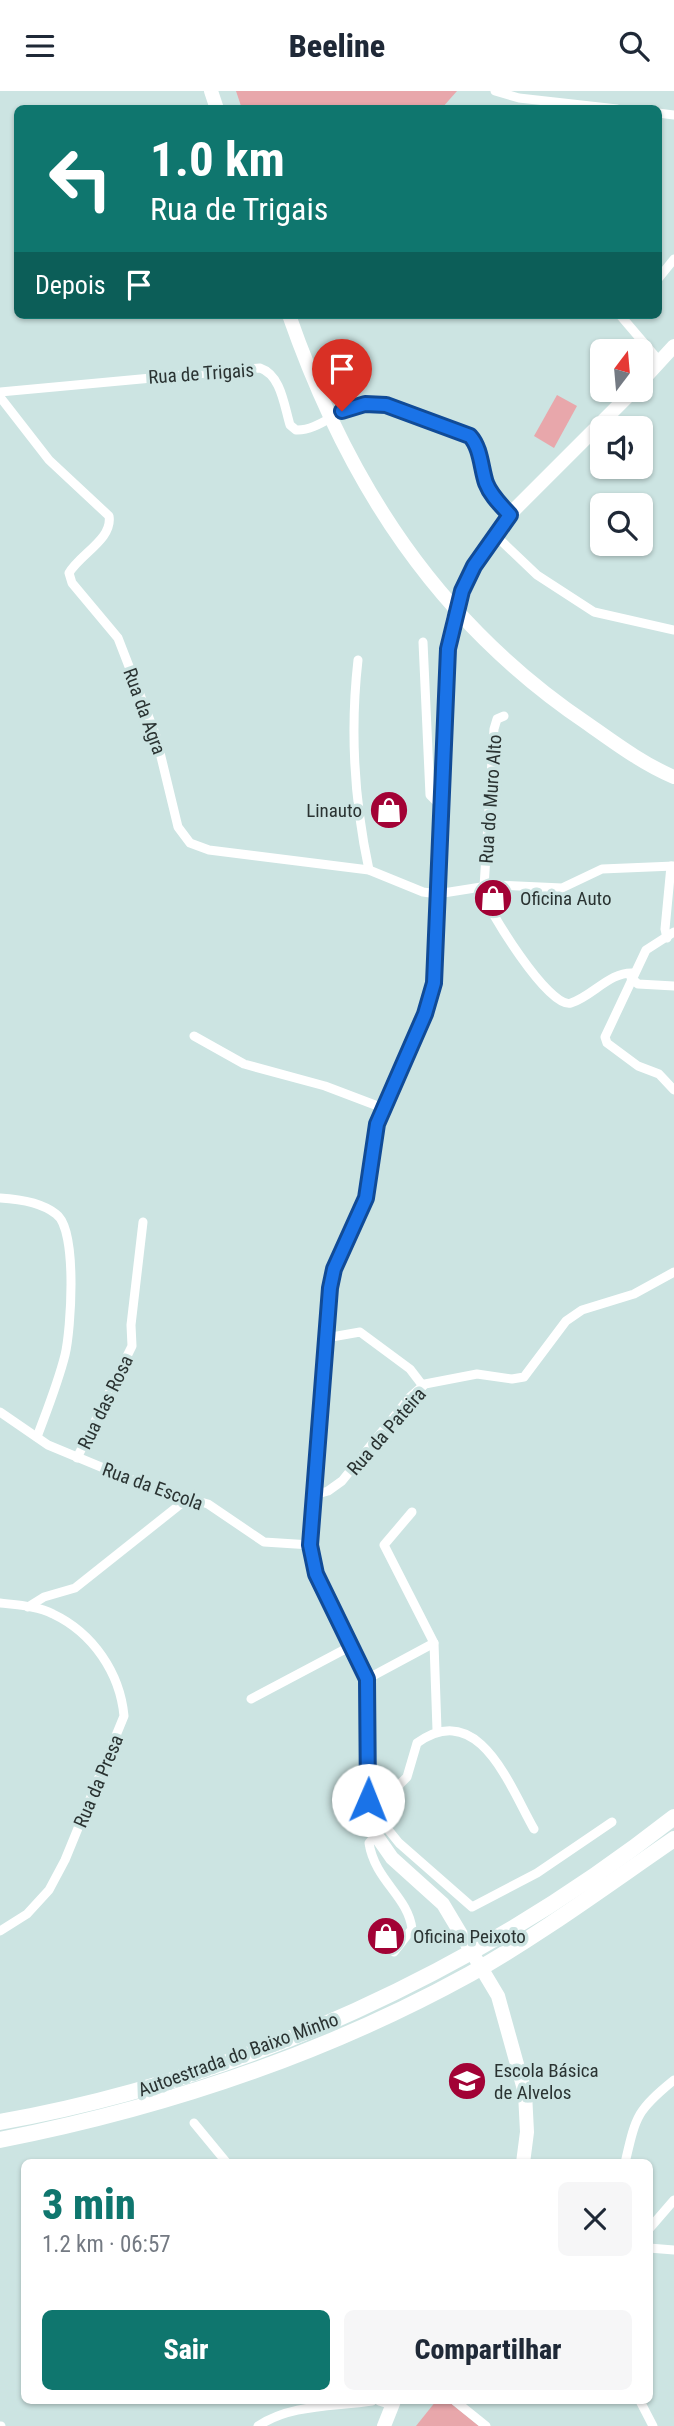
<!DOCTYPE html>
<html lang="pt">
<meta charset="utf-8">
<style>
:root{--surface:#fff;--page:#f6f6f7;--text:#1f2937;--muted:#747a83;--accent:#0f766e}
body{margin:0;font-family:"Roboto Condensed",sans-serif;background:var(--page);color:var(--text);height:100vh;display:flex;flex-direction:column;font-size:26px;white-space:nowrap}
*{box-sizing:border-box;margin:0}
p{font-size:23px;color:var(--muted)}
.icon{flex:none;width:38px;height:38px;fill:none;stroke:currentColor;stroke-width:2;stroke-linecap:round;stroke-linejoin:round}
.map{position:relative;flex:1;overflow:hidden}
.side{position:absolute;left:21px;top:2068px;width:632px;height:245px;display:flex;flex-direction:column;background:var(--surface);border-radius:10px;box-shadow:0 2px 5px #0004}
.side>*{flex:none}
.guide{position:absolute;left:14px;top:14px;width:648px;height:214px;border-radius:10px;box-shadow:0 2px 5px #0004;background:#0f766e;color:#fff;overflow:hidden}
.needle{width:46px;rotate:16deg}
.controls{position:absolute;left:590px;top:248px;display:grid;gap:14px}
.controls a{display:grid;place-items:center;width:63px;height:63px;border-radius:10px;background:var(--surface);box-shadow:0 2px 5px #0004;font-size:35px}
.pin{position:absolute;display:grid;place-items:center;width:60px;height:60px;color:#fff;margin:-72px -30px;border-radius:50% 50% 50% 0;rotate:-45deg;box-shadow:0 0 7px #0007}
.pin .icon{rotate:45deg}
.me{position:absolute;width:77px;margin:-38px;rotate:1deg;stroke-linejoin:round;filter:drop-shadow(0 0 5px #0008)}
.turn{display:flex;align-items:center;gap:24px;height:147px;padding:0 21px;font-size:32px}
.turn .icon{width:91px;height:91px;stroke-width:2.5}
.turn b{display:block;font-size:49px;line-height:60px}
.then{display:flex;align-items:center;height:66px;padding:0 21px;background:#0003;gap:14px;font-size:26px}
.round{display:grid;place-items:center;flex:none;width:74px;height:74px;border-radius:10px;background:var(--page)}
.headline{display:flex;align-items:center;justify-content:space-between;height:119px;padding:0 21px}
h1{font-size:42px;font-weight:800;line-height:52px;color:var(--accent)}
.primary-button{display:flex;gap:14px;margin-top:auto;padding:14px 21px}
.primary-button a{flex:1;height:80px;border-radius:10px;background:var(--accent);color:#fff;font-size:28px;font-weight:800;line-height:80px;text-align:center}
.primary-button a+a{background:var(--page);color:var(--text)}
header{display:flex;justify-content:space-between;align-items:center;height:91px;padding:0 21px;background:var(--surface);font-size:32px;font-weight:800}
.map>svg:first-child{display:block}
.green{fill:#e8a7ab}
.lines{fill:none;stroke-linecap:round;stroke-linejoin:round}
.street{stroke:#fff;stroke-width:9}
.primary{stroke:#fff;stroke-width:14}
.highway{stroke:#fff;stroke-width:16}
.route-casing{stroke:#114b97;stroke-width:18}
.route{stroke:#1a73e8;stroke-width:12}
.labels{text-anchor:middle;stroke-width:7;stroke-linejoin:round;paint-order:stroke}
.street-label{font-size:19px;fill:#2a3332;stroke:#cce4e2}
.poi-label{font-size:19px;fill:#2a3332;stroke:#cce4e2;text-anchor:start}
</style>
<header><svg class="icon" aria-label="menu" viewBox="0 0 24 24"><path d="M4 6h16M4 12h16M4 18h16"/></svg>Beeline<svg class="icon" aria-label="search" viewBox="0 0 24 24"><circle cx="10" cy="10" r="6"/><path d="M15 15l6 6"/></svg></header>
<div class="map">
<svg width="674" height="2335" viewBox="0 0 674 2335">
<rect width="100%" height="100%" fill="#cce4e2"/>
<g class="green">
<path d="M236 0H457L442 17 242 18Z"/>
<path d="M557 304 577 315 554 357 534 345Z"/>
<path d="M436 2310H448L479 2335H416Z"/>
</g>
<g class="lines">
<g class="street">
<path d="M495 0 519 7 617 18"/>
<path d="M658 22 674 24"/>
<path d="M658 188 674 168"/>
<path d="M620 224 661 272"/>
<path d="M0 301 260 277C281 284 284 314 290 334L296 339C315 340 332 324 350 317 380 305 441 330 470 345L475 351 486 393 493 406 510 424"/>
<path d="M0 306 49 369 109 425C113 448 80 463 69 482L72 492 118 547 156 645 178 736 190 752 209 759 369 779 423 801 437 803 494 794 562 797 602 778 674 775"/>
<path d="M495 444 537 484 594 521 674 539"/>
<path d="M423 551 430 704 439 713"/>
<path d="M358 569C350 639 354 709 369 779"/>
<path d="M484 796 494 638 497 628 504 625"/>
<path d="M480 797C487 817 549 919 571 912 593 905 610 880 634 882"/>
<path d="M674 841 646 859 605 946 607 952 638 975 659 983 674 999"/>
<path d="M667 847 665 838 671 775"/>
<path d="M631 887 638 893 674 895"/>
<path d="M194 945 244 973 325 995 383 1017"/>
<path d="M0 1107C18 1108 41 1111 56 1123 78 1138 71 1239 65 1264 58 1292 47 1319 37 1346"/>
<path d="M326 1247 360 1241 410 1278 423 1295"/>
<path d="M0 1321 48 1354 154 1398 208 1413 264 1451 311 1454"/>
<path d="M77 1367 132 1255 131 1234 143 1131"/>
<path d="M314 1404 328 1400 342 1390 409 1307 425 1293 477 1283 512 1288 524 1286 566 1230 582 1219 634 1203 674 1181"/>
<path d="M412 1421 384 1454 434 1552 437 1639"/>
<path d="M0 1512C17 1514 38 1515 53 1523 93 1542 120 1582 124 1625L65 1769 49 1799 27 1823 0 1840"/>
<path d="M28 1516 44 1506 75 1497 187 1408"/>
<path d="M367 1588 434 1552"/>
<path d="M251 1608 353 1554"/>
<path d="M368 1709 397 1696 407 1686 417 1652C479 1608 509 1694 534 1738"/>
<path d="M372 1725 382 1731 399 1752 472 1816 537 1782 612 1731"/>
<path d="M376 1744 369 1752C375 1790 408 1805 412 1838L394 1861"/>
<path d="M194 2032 227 2072"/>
<path d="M625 2072C636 2025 636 2020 674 1989"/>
<path d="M649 2138 674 2109"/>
<path d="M649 2157 674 2159"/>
<path d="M379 2310 392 2314"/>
<path d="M455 2310 486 2335"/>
<path d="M640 2310 653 2335"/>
<path d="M0 2335H1"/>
<path d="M258 2335C291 2313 334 2316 372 2310"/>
</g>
<g class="primary">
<path d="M211 0 217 18"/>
<path d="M289 224C348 393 438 532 588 633 615 652 643 673 674 686"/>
<path d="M640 292 674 255"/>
<path d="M523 2072 527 2041 525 2002 498 1905 443 1813 392 1767 376 1744 368 1709 367 1588 316 1483 311 1454 330 1197 334 1178 366 1107 377 1033 425 923 434 892 440 713 448 558 453 528 474 475 506 427 634 299"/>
<path d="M384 2335 394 2310"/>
</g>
<g class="highway">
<path d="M0 2031C245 1987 478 1880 674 1726"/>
<path d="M0 2049C163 2017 323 1964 470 1883 541 1843 607 1794 674 1748"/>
</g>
</g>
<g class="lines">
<g class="route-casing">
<path id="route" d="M342 320 365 313 386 314 470 345C481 357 481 377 486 392 491 405 501 414 510 424L474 475 462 500 448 558 434 892 425 923 377 1033 366 1107 334 1178 330 1197 310 1454 316 1483 367 1588 368 1709"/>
</g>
<use href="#route" class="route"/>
</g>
<defs>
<g id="shop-disc" transform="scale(2.0125)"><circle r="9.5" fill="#a20235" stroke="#cce4e2"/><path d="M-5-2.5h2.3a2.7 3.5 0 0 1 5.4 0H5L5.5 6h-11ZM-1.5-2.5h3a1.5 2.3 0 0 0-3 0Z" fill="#fff"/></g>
<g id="school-disc" transform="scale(2.0125)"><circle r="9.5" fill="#a20235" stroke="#cce4e2"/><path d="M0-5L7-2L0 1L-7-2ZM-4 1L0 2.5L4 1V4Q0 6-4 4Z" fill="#fff"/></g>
</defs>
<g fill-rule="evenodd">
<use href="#shop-disc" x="389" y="719"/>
<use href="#shop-disc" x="493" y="807"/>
<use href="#shop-disc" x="386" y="1845"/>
<use href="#school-disc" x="467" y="1990"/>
</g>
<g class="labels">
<g class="street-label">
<text transform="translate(201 282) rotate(-4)" y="7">Rua de Trigais</text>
<text transform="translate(145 620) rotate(70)" y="7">Rua da Agra</text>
<text transform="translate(490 708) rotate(-86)" y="7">Rua do Muro Alto</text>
<text transform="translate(105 1311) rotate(-64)" y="7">Rua das Rosa</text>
<text transform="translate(386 1340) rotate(-49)" y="7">Rua da Pateira</text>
<text transform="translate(153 1395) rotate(20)" y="7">Rua da Escola</text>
<text transform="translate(98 1690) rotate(-67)" y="7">Rua da Presa</text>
<text transform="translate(238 1963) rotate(-20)" y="7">Autoestrada do Baixo Minho</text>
</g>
<g class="poi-label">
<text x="362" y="726" text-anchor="end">Linauto</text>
<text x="520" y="814">Oficina Auto</text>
<text x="413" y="1852">Oficina Peixoto</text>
<text x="494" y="1986">Escola Básica<tspan x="494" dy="22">de Alvelos</tspan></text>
</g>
</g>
</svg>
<div class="controls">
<a><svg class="needle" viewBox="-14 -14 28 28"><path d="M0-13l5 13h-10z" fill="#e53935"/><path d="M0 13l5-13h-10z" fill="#747a83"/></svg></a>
<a><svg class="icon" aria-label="sound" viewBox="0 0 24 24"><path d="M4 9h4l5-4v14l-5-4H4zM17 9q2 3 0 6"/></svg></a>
<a><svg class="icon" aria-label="search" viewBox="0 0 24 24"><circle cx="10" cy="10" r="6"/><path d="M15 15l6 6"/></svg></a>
</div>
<div class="pin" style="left:342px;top:320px;background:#d93025"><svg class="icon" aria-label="arrive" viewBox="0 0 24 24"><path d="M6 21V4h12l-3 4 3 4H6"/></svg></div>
<svg class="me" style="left:368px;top:1709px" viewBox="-20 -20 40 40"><circle r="19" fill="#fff"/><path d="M0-13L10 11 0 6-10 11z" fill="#1a73e8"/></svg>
<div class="guide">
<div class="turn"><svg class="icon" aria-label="left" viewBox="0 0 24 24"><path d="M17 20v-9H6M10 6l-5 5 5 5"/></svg><div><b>1.0 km</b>Rua de Trigais</div></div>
<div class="then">Depois<svg class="icon" aria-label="arrive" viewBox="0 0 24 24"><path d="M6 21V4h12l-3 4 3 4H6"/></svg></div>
</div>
<section class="side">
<div class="headline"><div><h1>3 min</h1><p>1.2 km · 06:57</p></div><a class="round"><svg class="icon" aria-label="close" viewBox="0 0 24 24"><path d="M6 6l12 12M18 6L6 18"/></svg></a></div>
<div class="primary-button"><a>Sair</a><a>Compartilhar</a></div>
</section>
</div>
